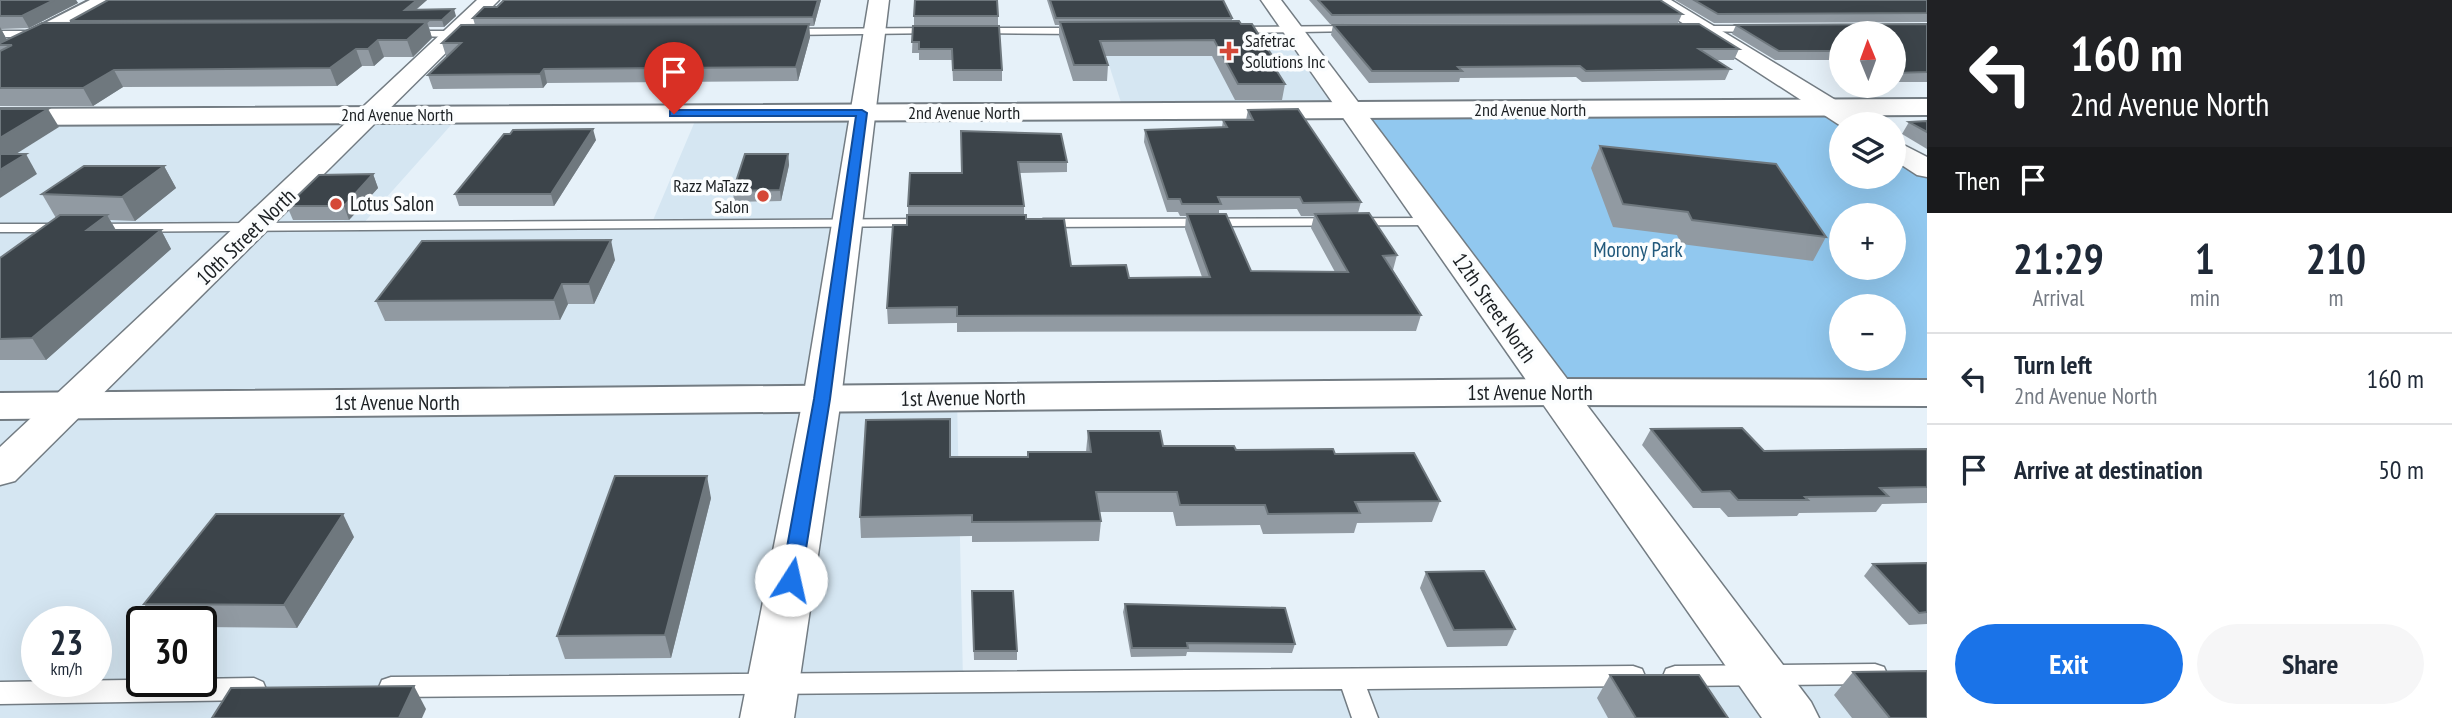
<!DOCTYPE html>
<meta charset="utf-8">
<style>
:root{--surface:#fff;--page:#f6f6f7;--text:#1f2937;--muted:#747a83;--line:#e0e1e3;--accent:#1a73e8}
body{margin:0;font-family:"PT Sans Narrow",sans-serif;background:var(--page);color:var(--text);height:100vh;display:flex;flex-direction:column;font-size:26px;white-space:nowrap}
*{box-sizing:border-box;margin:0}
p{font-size:23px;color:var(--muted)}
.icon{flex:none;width:38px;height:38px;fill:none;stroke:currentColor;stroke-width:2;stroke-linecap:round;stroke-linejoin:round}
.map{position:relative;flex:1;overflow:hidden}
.details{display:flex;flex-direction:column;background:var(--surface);width:525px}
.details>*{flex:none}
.guide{background:#202124;color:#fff;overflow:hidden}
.needle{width:46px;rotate:359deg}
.fabs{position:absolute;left:1829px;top:21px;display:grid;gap:14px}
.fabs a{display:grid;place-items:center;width:77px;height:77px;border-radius:50%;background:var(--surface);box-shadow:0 7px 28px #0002;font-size:35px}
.speed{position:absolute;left:21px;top:606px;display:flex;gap:14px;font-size:35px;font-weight:700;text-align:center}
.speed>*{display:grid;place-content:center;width:91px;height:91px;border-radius:50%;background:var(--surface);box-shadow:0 7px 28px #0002;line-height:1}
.speed small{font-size:18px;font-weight:400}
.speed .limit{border:4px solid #111;border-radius:10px;background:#fff;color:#111}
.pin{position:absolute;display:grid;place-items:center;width:60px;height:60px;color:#fff;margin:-72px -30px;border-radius:50% 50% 50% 0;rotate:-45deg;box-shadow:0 0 7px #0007}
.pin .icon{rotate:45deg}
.me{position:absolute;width:77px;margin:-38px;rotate:10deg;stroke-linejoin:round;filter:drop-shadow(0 0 5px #0008)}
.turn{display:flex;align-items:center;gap:24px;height:147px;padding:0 28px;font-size:32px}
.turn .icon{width:91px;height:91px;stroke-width:2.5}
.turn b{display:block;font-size:49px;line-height:60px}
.then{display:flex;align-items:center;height:66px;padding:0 28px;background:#0003;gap:14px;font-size:26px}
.eta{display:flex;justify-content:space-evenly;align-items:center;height:119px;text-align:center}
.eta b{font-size:42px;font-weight:700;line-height:49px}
.primary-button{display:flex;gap:14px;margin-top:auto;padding:14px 28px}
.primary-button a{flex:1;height:80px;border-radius:42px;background:var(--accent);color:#fff;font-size:28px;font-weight:700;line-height:80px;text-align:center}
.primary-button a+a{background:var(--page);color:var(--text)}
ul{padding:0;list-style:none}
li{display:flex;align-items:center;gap:21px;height:91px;padding:0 28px;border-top:2px solid var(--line)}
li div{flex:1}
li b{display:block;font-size:26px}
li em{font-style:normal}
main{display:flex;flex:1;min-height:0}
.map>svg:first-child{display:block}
.built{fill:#d5e6f2;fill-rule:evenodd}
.green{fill:#91c8ef;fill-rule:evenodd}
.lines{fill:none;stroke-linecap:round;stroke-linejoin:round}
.lane-casing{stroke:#737c83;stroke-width:3}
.street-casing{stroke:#737c83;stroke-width:3}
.secondary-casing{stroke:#737c83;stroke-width:4}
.lane{fill:#fff;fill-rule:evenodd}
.street{fill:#fff;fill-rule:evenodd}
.secondary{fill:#fff;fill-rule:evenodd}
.wall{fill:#919aa2;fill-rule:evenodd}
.shaded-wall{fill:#6f787e}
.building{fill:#3c444a;stroke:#6f787e;stroke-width:2}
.route{fill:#1a73e8;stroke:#114b97;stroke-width:2}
.poi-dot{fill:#d54837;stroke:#fbfdfe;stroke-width:2.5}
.labels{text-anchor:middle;stroke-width:7;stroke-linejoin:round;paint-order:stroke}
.far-poi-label{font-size:18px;fill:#1c2023;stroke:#fbfdfe;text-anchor:start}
.far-street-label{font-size:18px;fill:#1c2023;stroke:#fbfdfe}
.poi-label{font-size:21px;fill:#1c2023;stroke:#fbfdfe;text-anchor:start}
.street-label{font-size:21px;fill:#1c2023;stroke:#fbfdfe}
.park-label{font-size:21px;fill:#20587b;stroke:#fbfdfe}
</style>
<main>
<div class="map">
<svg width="1927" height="718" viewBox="0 0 1927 718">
<rect width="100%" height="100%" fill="#e6f1f9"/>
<g class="built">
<path d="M1291 29 1349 111 1124 112 1098 30Z"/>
<path d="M862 113 822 399 957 398 963 681 1927 674V718H767L773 684 254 689 236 718H0V117L460 115 361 226 651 225 698 114ZM37 621H96V681H37ZM142 621H201V681H142Z"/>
</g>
<path class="green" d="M1829 108 1841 124V177H1894V148L1927 169V393L1553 392 1349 111ZM1841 215H1894V268H1841ZM1841 306H1894V359H1841Z"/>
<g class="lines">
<g class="lane-casing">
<g id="lane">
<path d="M1353 26 1357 27V31L1234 33 1229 30 1234 27Z"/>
<path d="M1696 26H1759L1764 29 1759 32 1692 31V27Z"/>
<path d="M937 28 941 29V33L786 35 781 32 786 29Z"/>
<path d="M979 28H1084L1089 31 1084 34 975 33V29Z"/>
<path d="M0 31H44L49 34 44 37H0Z"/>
<path d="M408 31H464L469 34 464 37 404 36 403 34Z"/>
<path d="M1434 218 1441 222 1439 225 1043 227 1036 223 1043 219Z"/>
<path d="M931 219 938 223 936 226 91 232 84 228 91 224Z"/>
<path d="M0 224H63L70 228 63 232H0Z"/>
<path d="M1875 664 1884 667 1887 674 1884 681 1875 684 1675 686 1666 683 1663 676 1666 669 1675 666Z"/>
<path d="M1633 666 1642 669 1645 676 1642 683 1633 686 1367 689 1378 718H1352L1342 689 391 697 382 694 379 687 382 680 391 677Z"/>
<path d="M254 678 263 682 266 689 263 696 254 700 0 704V682Z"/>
</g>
</g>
<g class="street-casing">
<g id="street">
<path d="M477 0H499L15 481 0 485V447Z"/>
<path d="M869 0H889L841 399 794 718H740L803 399Z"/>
<path d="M1261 0H1281L1811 702 1819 718H1762Z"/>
<path d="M1647 0H1671L1865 118 1869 124 1841 126Z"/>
<path d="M1894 140 1927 157V177L1917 175 1894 160Z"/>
</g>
</g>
<g class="secondary-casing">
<g id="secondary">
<path d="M90 0H117L114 5 0 62V46Z"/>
<path d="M1927 99V115L0 125V109Z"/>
<path d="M1553 379 1927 380V406L1553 405 0 419V393Z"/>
</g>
</g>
<use href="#lane" class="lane"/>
<use href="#street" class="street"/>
<use href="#secondary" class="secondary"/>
</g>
<g class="wall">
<path d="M0 0H76L78 3 29 28 1 29 7 40 71 23 70 21 108 0H427L416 10 456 16 444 27H429L432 38 413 57H384L374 66H362L337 86 123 87 93 106H0Z"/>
<path d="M821 0 814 26H809L810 37 798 81 547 83 543 88 433 89 428 75 447 56H446L442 43 475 25 473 18Z"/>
<path d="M1047 0H1223L1232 18V21L1241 24 1278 65 1277 71 1285 84 1282 100H1235L1212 56H1105L1108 65 1107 81H1073L1059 36V25H1055Z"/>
<path d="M1309 0H1660L1682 14 1678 23 1330 24Z"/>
<path d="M1675 0H1927V22L1714 23Z"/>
<path d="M914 16H998V25L914 26Z"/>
<path d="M1927 24V82H1894V33H1841V63L1836 60H1775L1732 34 1736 25Z"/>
<path d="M1333 25 1739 49 1734 60H1716L1730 69 1725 80 1582 82 1576 77 1460 78 1459 82 1369 83 1331 35Z"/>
<path d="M913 26 1002 70V81H953L952 60H919V53H912Z"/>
<path d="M1248 110 1361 202 1358 213 1397 255 1393 270 1421 315 1416 331 957 332V323L888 324 887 308 907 225 908 215V206L962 173 961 131 1067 162V172L1020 173 1024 206V215L1071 266 1129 278 1202 277 1185 229 1186 216H1180L1178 212H1167L1144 142 1145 130 1222 127 1223 120H1246ZM1297 209 1301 216H1314L1311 228 1335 272 1251 271 1219 214V210Z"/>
<path d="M1927 121V149L1902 134 1909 122Z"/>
<path d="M510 134 596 140 554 206H459L455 194Z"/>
<path d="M1600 146 1826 237 1813 261 1681 244 1677 235 1613 227 1591 168Z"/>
<path d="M788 154 789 165 781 201 734 202 733 191Z"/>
<path d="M164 166 176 188 135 221 110 220 116 230H161L171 249 46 360H0V258L56 218 42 194Z"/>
<path d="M373 174 378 188 349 220H293L287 206Z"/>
<path d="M615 260 594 304H568L560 320 385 321 376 301Z"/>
<path d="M1651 429 1764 451 1927 449V503L1882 504 1876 512 1799 513 1797 516 1728 517 1720 508H1693L1642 445Z"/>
<path d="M1088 431 1163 446 1335 454 1440 501 1432 522 1357 523 1354 533 1263 534 1260 525 1176 526 1173 512H1100L1101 521 1099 541 972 542V536L861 538 860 517 950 457H1028V452H1086Z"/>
<path d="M711 498 671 658 565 659 557 636Z"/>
<path d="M354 537 297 628 201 627V621H156L144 604Z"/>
<path d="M1927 563V624L1909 625 1864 576 1873 564Z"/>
<path d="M1426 572 1515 629 1507 646 1447 647 1420 588Z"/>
<path d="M972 591 1017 651V660H974Z"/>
<path d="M1125 604 1295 644 1292 653 1187 652 1186 656 1131 657 1123 612Z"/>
<path d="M1853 672 1927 718H1852L1834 695Z"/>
<path d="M1610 675 1728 718H1608L1597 698Z"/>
</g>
<g class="shaded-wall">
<path d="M54 0H76L78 3 29 28 22 16Z"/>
<path d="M417 0H427L407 17 405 10Z"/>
<path d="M818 0H821L814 26 813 17Z"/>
<path d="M454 9 456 16 444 27 442 20Z"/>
<path d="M427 22 432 38 413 57 407 40Z"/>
<path d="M809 24 810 37 798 81 796 67Z"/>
<path d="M0 27 7 40 0 44Z"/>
<path d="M378 40 384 57 374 66 368 49Z"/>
<path d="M356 49 362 66 337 86 330 68Z"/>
<path d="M544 69 547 83 543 88 540 74Z"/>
<path d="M114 70 123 87 93 106 83 88Z"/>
<path d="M48 109 59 127 0 164V138Z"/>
<path d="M593 129 596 140 554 206 551 194Z"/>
<path d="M26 154 37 174 0 198V170Z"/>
<path d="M788 154 789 165 781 201 780 190Z"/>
<path d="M164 166 176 188 135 221 122 197Z"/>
<path d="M373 174 378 188 349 220 344 206Z"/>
<path d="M107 215 118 234 87 230Z"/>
<path d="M161 230 171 249 46 360 32 338Z"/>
<path d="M611 240 615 260 594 304 589 284Z"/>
<path d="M562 284 568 304 560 320 554 300Z"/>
<path d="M707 476 711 498 671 658 665 635Z"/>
<path d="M343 514 354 537 297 628 284 605Z"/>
<path d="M414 686 426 709 422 718H399Z"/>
</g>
<g class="building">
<path d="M0 0H54L22 16H0Z"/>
<path d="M108 0H417L405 10 454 9 442 20 70 21Z"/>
<path d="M504 0H818L813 17 473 18 484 7H497Z"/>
<path d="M915 0H997L998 16H914Z"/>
<path d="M1050 0H1223L1232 18H1056Z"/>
<path d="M1318 0H1660L1682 14 1332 15Z"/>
<path d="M1694 0H1927V13L1718 14Z"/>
<path d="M1239 21 1241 24H1252L1278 65H1273L1285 84H1238L1214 40 1100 41 1108 65H1074L1060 22Z"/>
<path d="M427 22 407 40H378L368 49H356L330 68 114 70 83 88H0V51L12 45H0V43L42 23Z"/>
<path d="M809 24 796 67 544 69 540 74 428 75 461 43H442L461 25Z"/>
<path d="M1699 24 1739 49H1699L1730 69 1586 71 1580 66 1458 67 1462 71H1372L1333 25Z"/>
<path d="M1927 24V72L1894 73V33H1841V51H1779L1736 25Z"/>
<path d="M913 26H999L1002 70H953L952 49H919V42H912Z"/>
<path d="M0 109H48L0 138Z"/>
<path d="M1298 109 1361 202 1303 203 1300 197H1218L1221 204H1182L1180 199H1168L1145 130 1227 127 1223 120H1253L1248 110Z"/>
<path d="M1927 121V132L1909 122Z"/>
<path d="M593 129 551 194H455L504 134H510L513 130Z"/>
<path d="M961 131 1061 134 1067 162H1018L1024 206H908L910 173H962Z"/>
<path d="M1600 146 1776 164 1826 237 1692 220 1688 212 1623 204Z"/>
<path d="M0 154H26L0 170Z"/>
<path d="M745 154H788L780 190 733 191Z"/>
<path d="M84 166H164L122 197 42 194Z"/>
<path d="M373 174 344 206H287L319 175Z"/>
<path d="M1369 213 1397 255 1383 256 1421 315 957 316V307L887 308 893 225H907V215H1026V219H1064L1071 266 1126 265 1129 278 1210 277 1187 214H1226L1251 271 1348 272 1315 214Z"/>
<path d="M60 215H107L87 230H161L32 338 0 339V258Z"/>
<path d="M611 240 589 284H562L554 300 376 301 422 241Z"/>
<path d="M950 419V457H1028V452H1091L1088 431H1160L1163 446H1234L1236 450 1333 449 1335 454 1414 453 1440 501 1355 502 1360 513 1268 514 1265 505H1180L1177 492H1096L1101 521 972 522V515L860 517 866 420Z"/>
<path d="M1742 428 1764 451 1927 449V487L1880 488 1888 496 1805 497 1808 500H1738L1730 491 1702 492 1651 429Z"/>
<path d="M615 476H707L665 635 557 636Z"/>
<path d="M216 514H343L284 605 144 604Z"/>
<path d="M1927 563V612L1919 613 1873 564Z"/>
<path d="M1484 571 1515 629 1454 630 1426 572Z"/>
<path d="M972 591H1013L1017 651H974Z"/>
<path d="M1125 604 1285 608 1295 644 1187 643 1188 648H1132Z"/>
<path d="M1927 671V718H1890L1853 672Z"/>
<path d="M1610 675H1699L1728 718H1636Z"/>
<path d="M414 686 399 718H212L231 688Z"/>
</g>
<path class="route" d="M674 110H862L867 113 830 399 801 580 798 585H784L781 580 814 399 856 116H670V111Z"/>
<g class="poi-dot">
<path d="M1225.5 40.5h7v7h7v7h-7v7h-7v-7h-7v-7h7z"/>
<circle cx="763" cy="196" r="7"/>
<circle cx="336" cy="204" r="7"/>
</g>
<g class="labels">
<g class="far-poi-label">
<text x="1245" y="47">Safetrac<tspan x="1245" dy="21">Solutions Inc</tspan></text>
<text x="749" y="192" text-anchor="end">Razz MaTazz<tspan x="749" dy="21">Salon</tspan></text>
</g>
<g class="far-street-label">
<text x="1530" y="116">2nd Avenue North</text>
<text x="964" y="119">2nd Avenue North</text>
<text x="397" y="121">2nd Avenue North</text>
</g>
<g class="poi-label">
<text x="350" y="211">Lotus Salon</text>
</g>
<g class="street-label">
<text transform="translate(246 237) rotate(-44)" y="7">10th Street North</text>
<text transform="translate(1494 308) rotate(55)" y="7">12th Street North</text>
<text x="1530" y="400">1st Avenue North</text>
<text transform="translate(963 398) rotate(-1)" y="7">1st Avenue North</text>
<text x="397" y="410">1st Avenue North</text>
</g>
<g class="park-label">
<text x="1638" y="257">Morony Park</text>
</g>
</g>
</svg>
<div class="fabs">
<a><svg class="needle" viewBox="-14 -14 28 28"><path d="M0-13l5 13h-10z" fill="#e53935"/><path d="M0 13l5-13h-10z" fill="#747a83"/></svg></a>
<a><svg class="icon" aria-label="layers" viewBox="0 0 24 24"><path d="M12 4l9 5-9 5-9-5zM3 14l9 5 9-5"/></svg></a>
<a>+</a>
<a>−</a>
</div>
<div class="speed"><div>23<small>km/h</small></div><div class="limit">30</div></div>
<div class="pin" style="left:674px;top:114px;background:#d93025"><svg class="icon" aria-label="arrive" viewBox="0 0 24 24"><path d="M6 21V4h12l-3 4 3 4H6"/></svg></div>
<svg class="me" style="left:791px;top:580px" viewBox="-20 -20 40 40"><circle r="19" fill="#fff"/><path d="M0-13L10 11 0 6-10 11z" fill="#1a73e8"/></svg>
</div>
<section class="details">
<div class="guide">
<div class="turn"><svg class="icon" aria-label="left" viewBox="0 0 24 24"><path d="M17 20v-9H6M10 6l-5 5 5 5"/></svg><div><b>160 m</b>2nd Avenue North</div></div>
<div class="then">Then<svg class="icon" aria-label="arrive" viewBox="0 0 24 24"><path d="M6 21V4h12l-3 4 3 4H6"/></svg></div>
</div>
<div class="eta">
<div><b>21:29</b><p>Arrival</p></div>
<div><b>1</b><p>min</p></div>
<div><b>210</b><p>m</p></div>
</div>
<ul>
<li><svg class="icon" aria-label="left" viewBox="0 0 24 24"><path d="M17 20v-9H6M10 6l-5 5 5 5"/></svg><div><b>Turn left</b><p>2nd Avenue North</p></div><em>160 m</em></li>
<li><svg class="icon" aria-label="arrive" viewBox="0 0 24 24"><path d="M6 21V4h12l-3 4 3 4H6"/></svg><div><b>Arrive at destination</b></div><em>50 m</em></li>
</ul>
<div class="primary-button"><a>Exit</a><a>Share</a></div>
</section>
</main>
